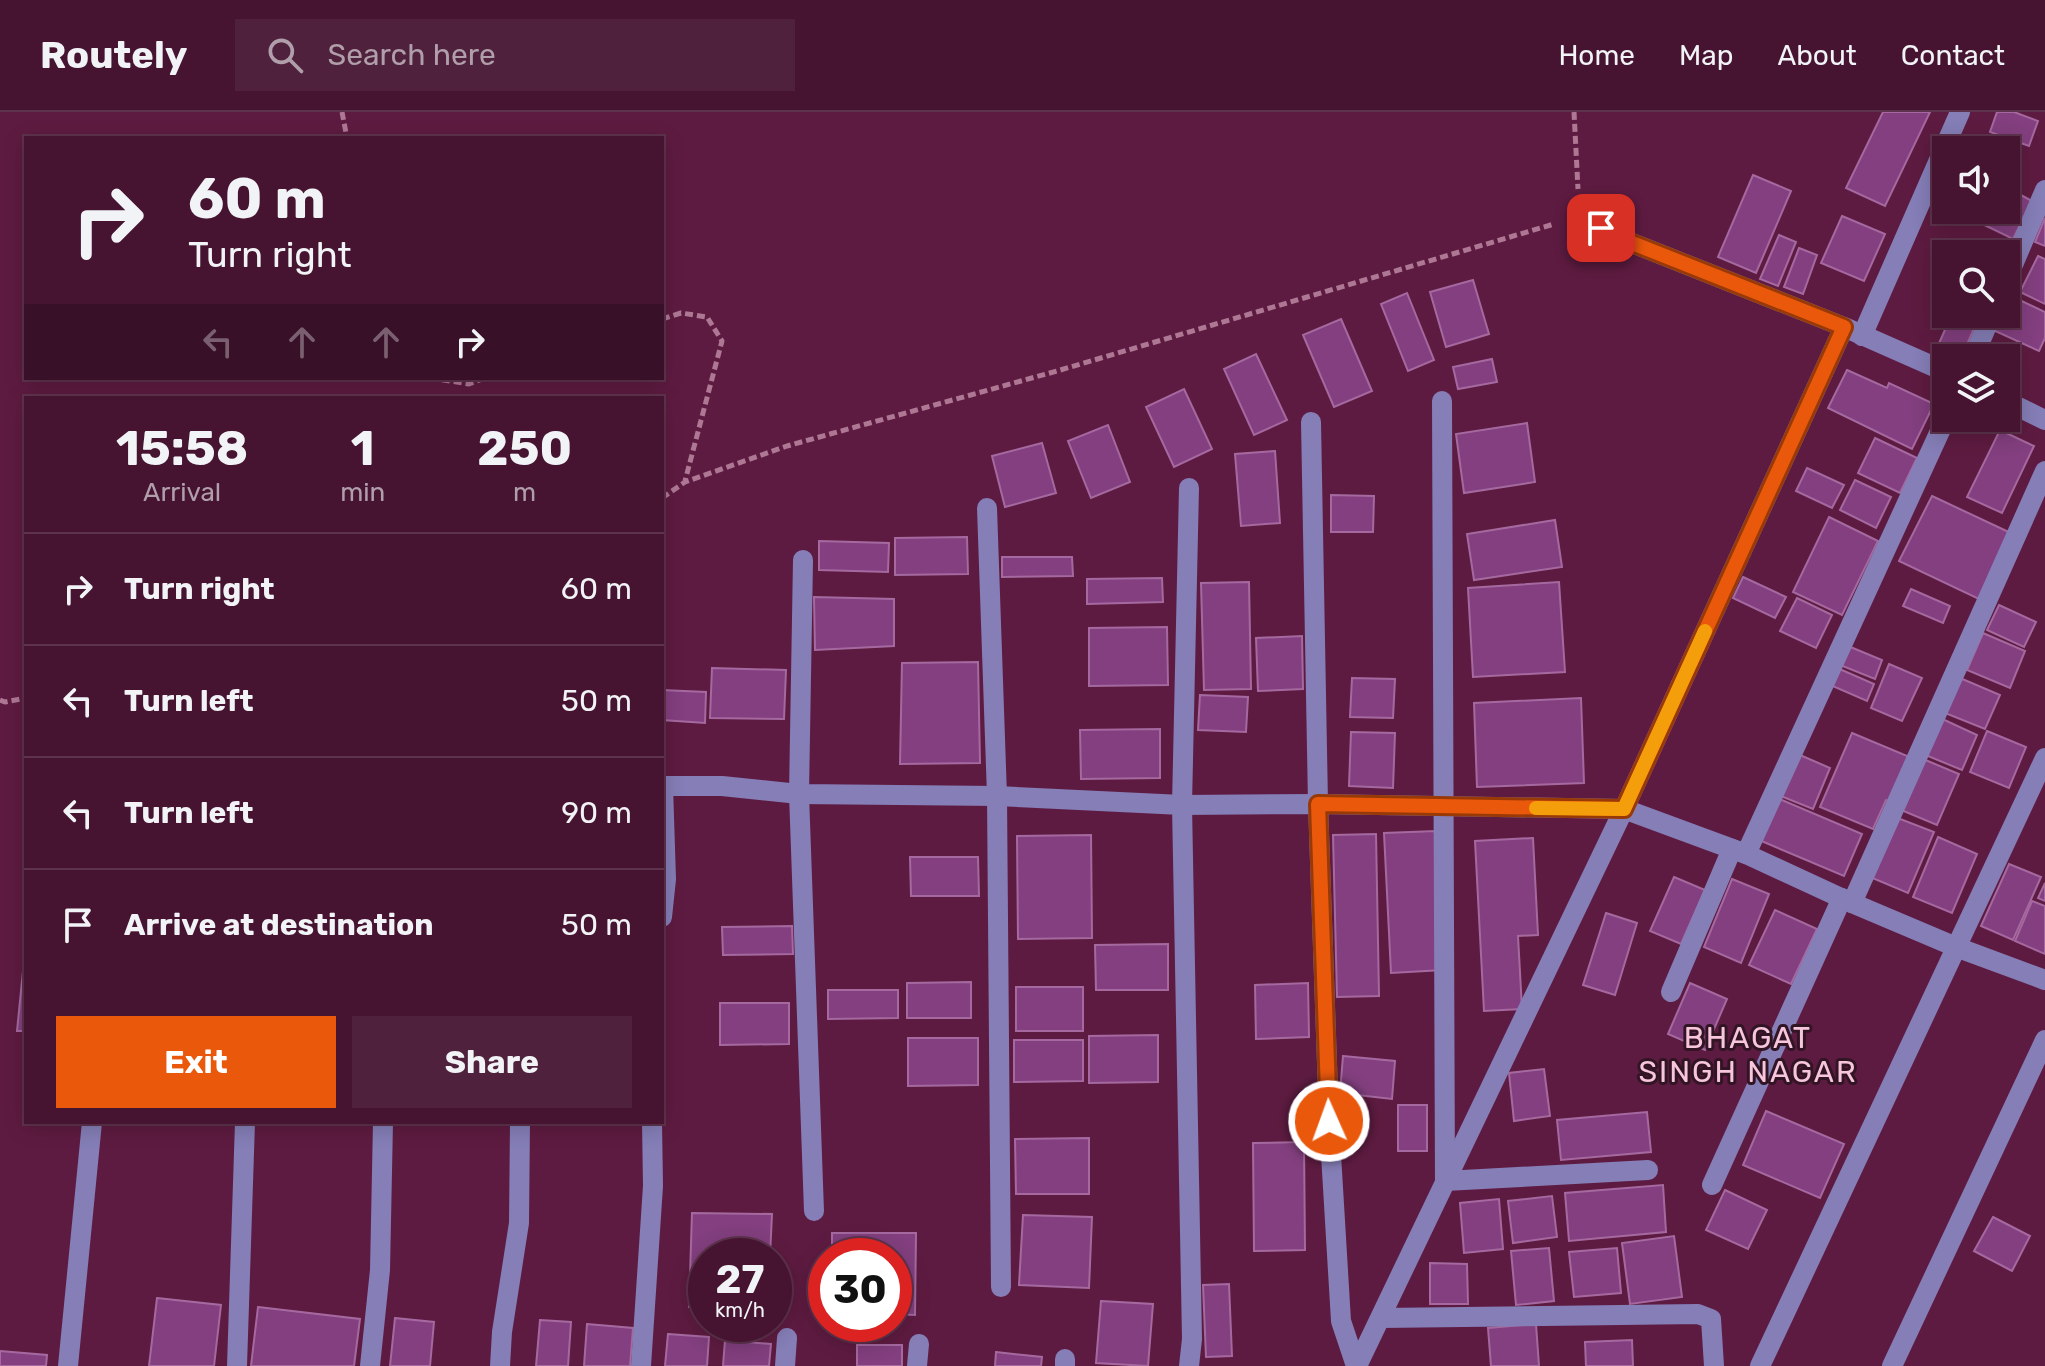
<!DOCTYPE html>
<style>
:root{--surface:#461431;--page:#50213d;--text:#f1f3f6;--muted:#b09eab;--line:#5e334d;--accent:#ea580c}
body{margin:0;font-family:Rubik,sans-serif;background:var(--page);color:var(--text);height:100vh;display:flex;flex-direction:column;font-size:30px;white-space:nowrap}
*{box-sizing:border-box;margin:0}
p{font-size:26px;color:var(--muted)}
.icon{flex:none;width:44px;height:44px;fill:none;stroke:currentColor;stroke-width:2;stroke-linecap:round;stroke-linejoin:round}
.map{position:relative;flex:1;overflow:hidden}
.details{position:absolute;left:24px;top:284px;width:640px;height:728px;display:flex;flex-direction:column;background:var(--surface);border-radius:0px;box-shadow:0 4px 20px #0003,0 0 0 2px var(--line)}
.details>*{flex:none}
.hud{position:absolute;left:24px;top:24px;width:640px;height:244px;border-radius:0px;box-shadow:0 4px 20px #0003,0 0 0 2px var(--line);background:#461431;color:var(--text);overflow:hidden}
.controls{position:absolute;left:1932px;top:24px;display:grid;gap:16px}
.controls a{display:grid;place-items:center;width:88px;height:88px;border-radius:0px;background:var(--surface);box-shadow:0 4px 20px #0003,0 0 0 2px var(--line);font-size:40px}
.speed{position:absolute;left:688px;top:1126px;display:flex;gap:16px;font-size:40px;font-weight:700;text-align:center}
.speed>*{display:grid;place-content:center;width:104px;height:104px;border-radius:50%;background:var(--surface);box-shadow:0 4px 20px #0003,0 0 0 2px var(--line);line-height:1}
.speed small{font-size:20px;font-weight:400}
.speed .limit{border:12px solid #d22;background:#fff;color:#111}
.pin{position:absolute;display:grid;place-items:center;width:68px;height:68px;color:#fff;margin:-34px;border-radius:16px;box-shadow:0 4px 12px #0006}
.me{position:absolute;width:88px;margin:-44px;rotate:358deg;stroke-linejoin:round;filter:drop-shadow(0 0 6px #0008)}
.turn{display:flex;align-items:center;gap:28px;height:168px;padding:0 32px;font-size:36px}
.turn .icon{width:104px;height:104px;stroke-width:2.5}
.turn b{display:block;font-size:56px;line-height:68px}
.lanes{display:flex;align-items:center;height:76px;padding:0 32px;background:#0003;justify-content:center;gap:40px;direction:ltr}
.lanes .off{opacity:.35}
.eta{display:flex;justify-content:space-evenly;align-items:center;height:136px;text-align:center}
.eta b{font-size:48px;font-weight:700;line-height:56px}
.button{display:flex;gap:16px;margin-top:auto;padding:16px 32px}
.button a{flex:1;height:92px;border-radius:0px;background:var(--accent);color:#fff;font-size:32px;font-weight:700;line-height:92px;text-align:center}
.button a+a{background:var(--page);color:var(--text)}
ul{padding:0;list-style:none}
li{display:flex;align-items:center;gap:24px;height:112px;padding:0 32px;border-top:2px solid var(--line)}
li div{flex:1}
li b{display:block;font-size:30px}
li em{font-style:normal}
header{display:flex;align-items:center;gap:48px;box-sizing:border-box;height:112px;padding:0 40px;background:var(--surface);border-bottom:2px solid var(--line)}
header strong{font-size:38px}
nav{display:flex;gap:44px;margin-inline-start:auto;font-size:28px}
.search{width:560px;height:72px;background:var(--page);display:flex;align-items:center;gap:20px;box-sizing:border-box;padding:0 28px;border-radius:0px;color:var(--muted);font-size:30px}
.map>svg:first-child{display:block}
.building{fill:#833f7f;stroke:#a569a0;stroke-width:2}
.lines{fill:none;stroke-linecap:round;stroke-linejoin:round}
.path{stroke:#ae7894;stroke-width:5;stroke-dasharray:8 4;stroke-linecap:butt}
.minor{stroke:#857eb7;stroke-width:20}
.route-casing{stroke:#983908;stroke-width:20}
.route{stroke:#ea580c;stroke-width:14}
.slow{stroke:#f59e0b;stroke-width:14}
.labels{text-anchor:middle;stroke-width:6;stroke-linejoin:round;paint-order:stroke}
.neighbourhood-label{font-size:30px;letter-spacing:2px;fill:#f7c5dc;stroke:#321524}
</style>
<header>
<strong>Routely</strong>
<div class="search"><svg class="icon" aria-label="search" viewBox="0 0 24 24"><circle cx="10" cy="10" r="6"/><path d="M15 15l6 6"/></svg>Search here</div>
<nav><a>Home</a><a>Map</a><a>About</a><a>Contact</a></nav>
</header>
<div class="map">
<svg width="2045" height="1254" viewBox="0 0 2045 1254">
<rect width="100%" height="100%" fill="#5e1b41"/>
<g class="building">
<path d="M1883 0H1930L1885 94 1846 76Z"/>
<path d="M1997 0H2014L2038 9 2029 34 1990 20Z"/>
<path d="M1753 63 1791 79 1756 161 1718 145Z"/>
<path d="M2006 75 2032 89 2013 127 1974 108 1979 98H2006Z"/>
<path d="M1842 104 1885 122 1864 169 1821 151Z"/>
<path d="M2045 106V134L2035 130Z"/>
<path d="M1779 123 1796 130 1778 174 1760 167Z"/>
<path d="M1954 131 1980 142H1949Z"/>
<path d="M1799 136 1817 143 1803 182 1784 175Z"/>
<path d="M2038 144 2045 147V192L2020 180Z"/>
<path d="M1473 168 1489 222 1446 235 1430 180Z"/>
<path d="M1407 181 1434 248 1408 259 1381 192Z"/>
<path d="M2009 183 2045 200V226L2039 239 1993 218 2001 202H2006V191Z"/>
<path d="M1952 202 1980 203 1961 246H1954L1936 238Z"/>
<path d="M1341 207 1372 279 1334 295 1303 223Z"/>
<path d="M1256 242 1287 308 1254 323 1224 257Z"/>
<path d="M1492 247 1497 270 1458 277 1453 255Z"/>
<path d="M1847 258 1887 276 1889 271 1934 292 1912 337 1828 296Z"/>
<path d="M1184 277 1212 337 1174 355 1146 295Z"/>
<path d="M1527 311 1535 370 1464 381 1456 322Z"/>
<path d="M1108 313 1130 370 1091 386 1068 329Z"/>
<path d="M2000 318 2034 334 2002 401 1967 385Z"/>
<path d="M1875 326 1917 346 1900 381 1858 361Z"/>
<path d="M1042 331 1056 381 1005 395 992 344Z"/>
<path d="M1275 339 1280 411 1241 414 1235 342Z"/>
<path d="M1807 356 1844 373 1832 396 1796 379Z"/>
<path d="M1855 368 1891 385 1876 416 1840 398Z"/>
<path d="M1331 383 1374 384 1373 420H1331Z"/>
<path d="M1932 384 2013 422 1981 488 1899 449Z"/>
<path d="M1829 405 1878 429 1842 503 1793 480Z"/>
<path d="M1555 408 1562 455 1474 468 1467 422Z"/>
<path d="M967 425 968 462 895 463V426Z"/>
<path d="M819 429 889 431 888 460 819 458Z"/>
<path d="M1002 445H1072L1073 464 1002 465Z"/>
<path d="M1743 465 1786 485 1775 506 1733 486Z"/>
<path d="M1162 466 1163 490 1087 492V467Z"/>
<path d="M1249 470 1251 577 1204 578 1201 471Z"/>
<path d="M1559 470 1565 560 1473 565 1468 476Z"/>
<path d="M1911 477 1950 494 1943 511 1903 494Z"/>
<path d="M814 485 894 487V534L815 538Z"/>
<path d="M1797 486 1832 503 1816 536 1780 519Z"/>
<path d="M1999 493 2036 510 2024 535 1987 518Z"/>
<path d="M1167 515 1168 573 1089 574V516Z"/>
<path d="M1983 521 2025 539 2010 576 1967 558Z"/>
<path d="M1302 524 1303 577 1258 579 1256 526Z"/>
<path d="M1848 534 1882 548 1875 567 1840 553Z"/>
<path d="M978 550 980 651 900 652 902 551Z"/>
<path d="M1889 552 1922 566 1902 609 1871 596Z"/>
<path d="M1835 555 1874 572 1867 589 1828 572Z"/>
<path d="M712 556 786 558 784 607 710 606Z"/>
<path d="M1352 566 1395 567 1393 606 1350 605Z"/>
<path d="M1960 566 2000 583 1985 617 1945 601Z"/>
<path d="M662 578 706 580 705 611 662 608Z"/>
<path d="M1200 583 1248 585 1246 620 1198 618Z"/>
<path d="M1581 586 1584 671 1477 675 1474 591Z"/>
<path d="M1938 605 1977 623 1962 658 1923 642Z"/>
<path d="M1160 617V666L1081 667 1080 618Z"/>
<path d="M1987 619 2026 635 2009 676 1970 660Z"/>
<path d="M1351 620 1395 621 1393 676 1349 674Z"/>
<path d="M1852 621 1912 646 1892 691 1886 688 1873 717 1820 695Z"/>
<path d="M1793 640 1830 656 1813 697 1776 682Z"/>
<path d="M1923 647 1959 662 1937 713 1901 698Z"/>
<path d="M1777 686 1862 722 1844 764 1759 728Z"/>
<path d="M1895 705 1934 720 1908 781 1870 765Z"/>
<path d="M1436 719 1443 858 1391 861 1384 721Z"/>
<path d="M1376 722 1379 884 1337 885 1333 723Z"/>
<path d="M1091 723 1092 826 1018 827 1017 724Z"/>
<path d="M1938 725 1977 742 1952 801 1913 785Z"/>
<path d="M1533 726 1538 823 1518 824 1522 897 1484 899 1475 729Z"/>
<path d="M910 745H978L979 784H911Z"/>
<path d="M2009 752 2041 765 2013 828 1981 814Z"/>
<path d="M1674 765 1705 778 1681 832 1650 819Z"/>
<path d="M1732 767 1769 782 1741 851 1704 835Z"/>
<path d="M2045 771V789L2038 786Z"/>
<path d="M2032 789 2045 794V842L2015 829Z"/>
<path d="M1775 798 1817 817 1791 872 1749 853Z"/>
<path d="M1606 801 1637 811 1615 883 1583 873Z"/>
<path d="M792 814 793 842 723 843 722 815Z"/>
<path d="M1168 832V878H1096L1095 833Z"/>
<path d="M25 839H26V919H17Z"/>
<path d="M971 870V906H907V871Z"/>
<path d="M1308 871 1309 925 1256 927 1255 873Z"/>
<path d="M1690 871 1727 887 1705 938 1668 922Z"/>
<rect x="1016" y="875" width="67" height="44"/>
<path d="M828 878H898V906L828 907Z"/>
<path d="M720 891H789V932L720 933Z"/>
<path d="M1158 923V970L1089 971V924Z"/>
<path d="M908 926H978V973L908 974Z"/>
<path d="M1014 928H1083V969L1014 970Z"/>
<path d="M1343 944 1395 949 1392 987 1340 981Z"/>
<path d="M1544 957 1550 1004 1514 1009 1509 961Z"/>
<rect x="1398" y="993" width="29" height="46"/>
<path d="M1766 999 1844 1032 1820 1086 1743 1053Z"/>
<path d="M1647 1000 1651 1040 1561 1048 1557 1008Z"/>
<path d="M1089 1026V1082H1016L1015 1027Z"/>
<path d="M1304 1030 1305 1138 1254 1139 1253 1031Z"/>
<path d="M1663 1073 1666 1120 1569 1129 1565 1081Z"/>
<path d="M1725 1078 1767 1098 1748 1137 1706 1118Z"/>
<path d="M1552 1084 1557 1125 1513 1131 1508 1089Z"/>
<path d="M1499 1087 1503 1137 1464 1141 1460 1091Z"/>
<path d="M692 1101 772 1102 770 1144H706V1195H689Z"/>
<path d="M1023 1103 1092 1105 1089 1176 1019 1173Z"/>
<path d="M1993 1105 2030 1124 2012 1159 1974 1139Z"/>
<path d="M832 1121H916L915 1203 894 1202V1144H832Z"/>
<path d="M1674 1124 1682 1185 1630 1192 1622 1131Z"/>
<path d="M1549 1136 1554 1189 1516 1193 1511 1139Z"/>
<path d="M1617 1136 1621 1181 1574 1185 1569 1140Z"/>
<path d="M1430 1151 1467 1152 1468 1192H1430Z"/>
<path d="M1229 1172 1232 1244 1206 1245 1203 1173Z"/>
<path d="M157 1186 221 1193 214 1254H149Z"/>
<path d="M1101 1189 1153 1192 1148 1254 1096 1251Z"/>
<path d="M258 1195 360 1207 354 1254H251Z"/>
<path d="M395 1206 434 1210 430 1254H390Z"/>
<path d="M540 1208 571 1210 568 1254H536Z"/>
<path d="M587 1212 633 1216 630 1254H584Z"/>
<path d="M1536 1212 1539 1254H1491L1488 1216Z"/>
<path d="M668 1222 709 1225 707 1254H665Z"/>
<path d="M725 1228 771 1232 769 1254H723Z"/>
<path d="M1632 1228 1633 1254H1586L1585 1230Z"/>
<rect x="857" y="1233" width="45" height="21"/>
<path d="M0 1239 47 1243 46 1254H0Z"/>
<path d="M996 1240 1042 1245 1041 1254H995Z"/>
</g>
<g class="lines">
<g class="path">
<path d="M342 0 347 26"/>
<path d="M1574 0 1578 77"/>
<path d="M662 207 681 201 707 205 722 229 685 369"/>
<path d="M430 266 469 272 485 266"/>
<path d="M662 386 685 370 787 334 1057 259 1554 112"/>
<path d="M0 588 5 590 26 586"/>
</g>
<g class="minor">
<path d="M1579 104 1622 127 1844 215 1946 260"/>
<path d="M2006 169 2045 78"/>
<path d="M1862 224 1960 0"/>
<path d="M1973 246 1992 202"/>
<path d="M1442 289 1445 1069 1648 1058"/>
<path d="M2006 289 2045 308"/>
<path d="M1311 310 1318 692 1329 1009 1341 1209 1356 1254"/>
<path d="M1189 376 1182 693 1192 1227 1189 1254"/>
<path d="M987 396 997 684 1001 1175"/>
<path d="M803 448 799 682 814 1099"/>
<path d="M662 674H722L799 682 997 684 1182 693 1318 692 1624 697 1746 742 1852 791 1956 835 2045 868"/>
<path d="M1746 742 1946 306"/>
<path d="M1852 791 2045 359"/>
<path d="M662 805 666 767 663 674"/>
<path d="M1671 880 1732 737"/>
<path d="M1712 1073 1842 786"/>
<path d="M1381 1206 1698 1202 1711 1207 1714 1254"/>
<path d="M68 1254 92 1010"/>
<path d="M237 1254 245 1010"/>
<path d="M370 1254 380 1158 383 1010"/>
<path d="M500 1254 502 1220 519 1111 520 1010"/>
<path d="M641 1254 653 1074 652 1010"/>
<path d="M785 1254 787 1226"/>
<path d="M917 1254 919 1232"/>
<path d="M1065 1254V1247"/>
<path d="M1357 1254 1624 697 1844 215"/>
<path d="M1760 1254 2045 646"/>
<path d="M1892 1254 2045 928"/>
</g>
</g>
<g class="lines">
<g class="route-casing">
<path id="route" d="M1329 1009 1318 692 1624 697 1844 215 1622 127 1601 116"/>
</g>
<use href="#route" class="route"/>
<path class="slow" d="M1536 696 1624 697 1705 519"/>
</g>
<g class="labels">
<g class="neighbourhood-label">
<text x="1748" y="936">BHAGAT<tspan x="1748" dy="34">SINGH NAGAR</tspan></text>
</g>
</g>
</svg>
<div class="controls">
<a><svg class="icon" aria-label="sound" viewBox="0 0 24 24"><path d="M4 9h4l5-4v14l-5-4H4zM17 9q2 3 0 6"/></svg></a>
<a><svg class="icon" aria-label="search" viewBox="0 0 24 24"><circle cx="10" cy="10" r="6"/><path d="M15 15l6 6"/></svg></a>
<a><svg class="icon" aria-label="layers" viewBox="0 0 24 24"><path d="M12 4l9 5-9 5-9-5zM3 14l9 5 9-5"/></svg></a>
</div>
<div class="speed"><div>27<small>km/h</small></div><div class="limit">30</div></div>
<div class="pin" style="left:1601px;top:116px;background:#d93025"><svg class="icon" aria-label="arrive" viewBox="0 0 24 24"><path d="M6 21V4h12l-3 4 3 4H6"/></svg></div>
<svg class="me" style="left:1329px;top:1009px" viewBox="-20 -20 40 40"><circle r="17" fill="#ea580c" stroke="#fff" stroke-width="3"/><path d="M0-11L8 9 0 5-8 9z" fill="#fff"/></svg>
<div class="hud">
<div class="turn"><svg class="icon" aria-label="right" viewBox="0 0 24 24"><path d="M7 20v-9h11M14 6l5 5-5 5"/></svg><div><b>60 m</b>Turn right</div></div>
<div class="lanes"><svg class="icon off" aria-label="left" viewBox="0 0 24 24"><path d="M17 20v-9H6M10 6l-5 5 5 5"/></svg><svg class="icon off" aria-label="ahead" viewBox="0 0 24 24"><path d="M12 20V5M6 11l6-6 6 6"/></svg><svg class="icon off" aria-label="ahead" viewBox="0 0 24 24"><path d="M12 20V5M6 11l6-6 6 6"/></svg><svg class="icon" aria-label="right" viewBox="0 0 24 24"><path d="M7 20v-9h11M14 6l5 5-5 5"/></svg></div>
</div>
<section class="details">
<div class="eta">
<div><b>15:58</b><p>Arrival</p></div>
<div><b>1</b><p>min</p></div>
<div><b>250</b><p>m</p></div>
</div>
<ul>
<li><svg class="icon" aria-label="right" viewBox="0 0 24 24"><path d="M7 20v-9h11M14 6l5 5-5 5"/></svg><div><b>Turn right</b></div><em>60 m</em></li>
<li><svg class="icon" aria-label="left" viewBox="0 0 24 24"><path d="M17 20v-9H6M10 6l-5 5 5 5"/></svg><div><b>Turn left</b></div><em>50 m</em></li>
<li><svg class="icon" aria-label="left" viewBox="0 0 24 24"><path d="M17 20v-9H6M10 6l-5 5 5 5"/></svg><div><b>Turn left</b></div><em>90 m</em></li>
<li><svg class="icon" aria-label="arrive" viewBox="0 0 24 24"><path d="M6 21V4h12l-3 4 3 4H6"/></svg><div><b>Arrive at destination</b></div><em>50 m</em></li>
</ul>
<div class="button"><a>Exit</a><a>Share</a></div>
</section>
</div>
